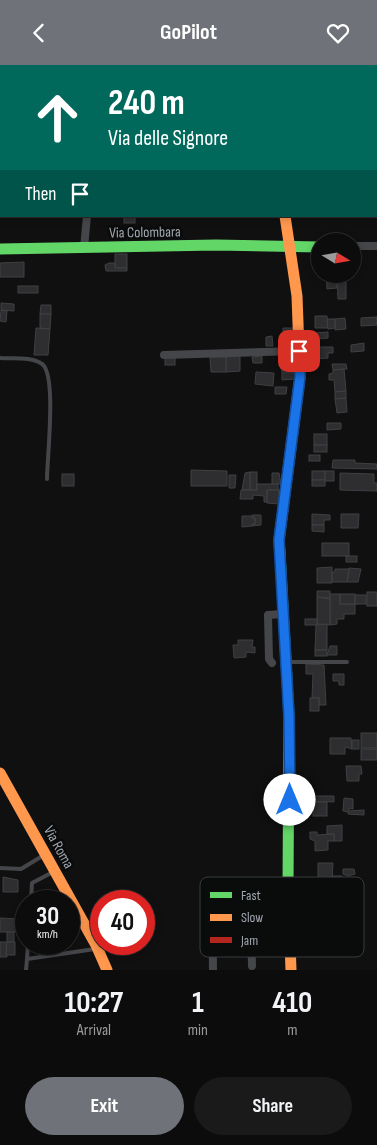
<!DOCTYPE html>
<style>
:root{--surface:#0c0c0c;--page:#1a1a1a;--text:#f1f3f6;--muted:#9a9b9d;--line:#2c2c2d;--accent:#6f7278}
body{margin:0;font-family:"Sofia Sans Condensed",sans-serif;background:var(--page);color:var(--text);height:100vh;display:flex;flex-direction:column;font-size:19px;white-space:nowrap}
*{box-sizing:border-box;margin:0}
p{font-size:16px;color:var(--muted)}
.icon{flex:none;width:28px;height:28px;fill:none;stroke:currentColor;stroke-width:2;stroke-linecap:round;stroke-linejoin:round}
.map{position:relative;height:905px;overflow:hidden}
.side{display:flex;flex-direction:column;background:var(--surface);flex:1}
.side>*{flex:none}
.top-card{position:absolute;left:0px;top:0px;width:378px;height:152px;box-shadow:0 2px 8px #0003,0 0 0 1px var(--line);background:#00695c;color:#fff;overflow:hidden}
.needle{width:32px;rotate:101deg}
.tools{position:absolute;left:311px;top:168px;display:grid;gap:10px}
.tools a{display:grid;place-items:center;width:50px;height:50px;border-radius:50%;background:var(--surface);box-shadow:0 2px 8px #0003,0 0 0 1px var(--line);font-size:25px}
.speed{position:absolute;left:15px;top:825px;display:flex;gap:10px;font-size:25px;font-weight:700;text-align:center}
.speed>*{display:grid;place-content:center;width:65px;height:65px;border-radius:50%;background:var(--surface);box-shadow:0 2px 8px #0003,0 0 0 1px var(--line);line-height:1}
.speed small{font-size:12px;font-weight:400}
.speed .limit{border:8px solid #d22;background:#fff;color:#111}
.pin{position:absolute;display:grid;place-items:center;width:42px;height:42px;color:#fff;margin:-21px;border-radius:10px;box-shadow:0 2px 8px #0006}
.me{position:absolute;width:55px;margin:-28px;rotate:0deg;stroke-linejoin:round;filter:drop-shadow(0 0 4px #0008)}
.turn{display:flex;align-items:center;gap:18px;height:105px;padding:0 25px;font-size:22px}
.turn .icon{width:65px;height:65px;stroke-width:2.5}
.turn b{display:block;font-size:35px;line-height:42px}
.then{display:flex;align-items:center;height:48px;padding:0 25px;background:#0003;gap:10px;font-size:19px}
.eta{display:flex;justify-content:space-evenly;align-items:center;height:85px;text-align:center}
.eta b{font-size:30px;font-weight:700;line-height:35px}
.cta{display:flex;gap:10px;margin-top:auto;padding:10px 25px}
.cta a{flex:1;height:58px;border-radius:30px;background:var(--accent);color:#fff;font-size:20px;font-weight:700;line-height:58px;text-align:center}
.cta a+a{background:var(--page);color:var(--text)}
header{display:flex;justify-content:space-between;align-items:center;height:65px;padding:0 25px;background:var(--accent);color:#fff;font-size:22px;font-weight:700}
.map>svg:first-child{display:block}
.building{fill:#2e2e30;stroke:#3f4043}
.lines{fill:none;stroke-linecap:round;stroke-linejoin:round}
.lane{stroke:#444649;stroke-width:4}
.street{stroke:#444649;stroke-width:8}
.fast{stroke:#63d668;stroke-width:11}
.slow{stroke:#ff974d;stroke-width:11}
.jam{stroke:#b3261e;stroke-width:11}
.route-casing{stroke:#114b97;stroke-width:12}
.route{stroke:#1a73e8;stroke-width:9}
.labels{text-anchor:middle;stroke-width:5;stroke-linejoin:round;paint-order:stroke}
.street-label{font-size:15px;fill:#a2a7b0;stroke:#0a0b0b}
.key{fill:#0a0b0b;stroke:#383a3d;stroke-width:1}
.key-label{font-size:14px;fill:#a2a7b0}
</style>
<header><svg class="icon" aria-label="back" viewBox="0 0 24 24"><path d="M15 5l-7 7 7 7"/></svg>GoPilot<svg class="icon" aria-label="heart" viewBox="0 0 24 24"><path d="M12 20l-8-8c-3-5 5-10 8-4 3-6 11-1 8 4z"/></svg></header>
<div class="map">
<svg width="377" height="905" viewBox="0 0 377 905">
<rect width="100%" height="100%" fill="#101010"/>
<g class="building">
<rect x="124" y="151" width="11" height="7"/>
<rect x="115" y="189" width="12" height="14"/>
<path d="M24 197V212H0V198Z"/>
<path d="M109 198H115V203H127V206H106L105 200Z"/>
<path d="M326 209H337V223L327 224Z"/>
<path d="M337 209H341V215H346V234H338Z"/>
<rect x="18" y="221" width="20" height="7"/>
<path d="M1 238 14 239V246L1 245Z"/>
<path d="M41 240H51V249H40Z"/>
<path d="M1 245 7 246 6 257 0 256Z"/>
<path d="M40 249H51L50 264 40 263Z"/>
<path d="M315 251H327L328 263H315Z"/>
<path d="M377 252V260L361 261V253Z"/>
<path d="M345 253 346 264 335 265V254Z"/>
<path d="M327 254H335V263L328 264Z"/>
<path d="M36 263 50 264 48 290H34Z"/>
<path d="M283 263H296V269L283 270Z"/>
<path d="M328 267V273L315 274V268Z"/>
<rect x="283" y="270" width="10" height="11"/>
<path d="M272 271 273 281H266V272Z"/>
<path d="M364 278V286L351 287V280Z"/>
<path d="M312 282H333V288H328V293L312 294Z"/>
<path d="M280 289H293V303H281Z"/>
<path d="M240 291V306L226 307V292Z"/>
<path d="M262 291V298H253L252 292Z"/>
<path d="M210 292H226V307H211Z"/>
<rect x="165" y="293" width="10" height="7"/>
<path d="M332 299H346L347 304 333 305Z"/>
<path d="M281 303H295V308H282Z"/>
<path d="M344 304 346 326 335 327 334 315H329V309L333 308V305Z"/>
<path d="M256 307 274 308 273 321 255 319Z"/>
<path d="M282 308H295V314L282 315Z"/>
<path d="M275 322H287L286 329H275Z"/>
<path d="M346 326V333L335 334V327Z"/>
<path d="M346 333 347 347 337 348 335 334Z"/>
<path d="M327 358H341V364L327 365Z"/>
<rect x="314" y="369" width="13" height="11"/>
<rect x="314" y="380" width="13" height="7"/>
<rect x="309" y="390" width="11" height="6"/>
<path d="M333 395H355V398L377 399V404L332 403Z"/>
<path d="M191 405 227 406V421H191Z"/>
<rect x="312" y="406" width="13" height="9"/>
<rect x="325" y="406" width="9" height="10"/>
<rect x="250" y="407" width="7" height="18"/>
<path d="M250 407V425H242L245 408Z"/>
<path d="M272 408H279L281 419H272Z"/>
<path d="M340 408 374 409V418H377V426L340 425Z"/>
<rect x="62" y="409" width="12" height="12"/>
<path d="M229 410H236L235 423H229Z"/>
<rect x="312" y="415" width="13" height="6"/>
<path d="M257 419H278V425H267V437H264V431L253 430V434H240L241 425H257Z"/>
<path d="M267 425H279V439L267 438Z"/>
<path d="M312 449 330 450V455H324V460H312Z"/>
<path d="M341 449H359L358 463H341Z"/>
<path d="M252 450H261V460L252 461V459H255V453H252Z"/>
<path d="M242 451H252V453H255V459H252V461L242 462Z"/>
<path d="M312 460H324V467L312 466Z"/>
<rect x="322" y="478" width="27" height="13"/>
<rect x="346" y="491" width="11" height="6"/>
<path d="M332 502V518H317V503Z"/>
<path d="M349 503 361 504 358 517H347Z"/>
<path d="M335 504H349L347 517H332V507H335Z"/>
<path d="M317 526H330V533L317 532Z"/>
<rect x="367" y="527" width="10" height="14"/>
<path d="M330 529H340V539H355V549H344V554H337V559L330 560Z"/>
<rect x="340" y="529" width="15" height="10"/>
<rect x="355" y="530" width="11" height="9"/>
<path d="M317 532 330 534V560L317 559Z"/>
<rect x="305" y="554" width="12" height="6"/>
<path d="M327 559V585H315L316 560Z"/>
<path d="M238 575H253L252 582H255V588L246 587V592L234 593 233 580H238Z"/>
<path d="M330 581H337V590H327Z"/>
<rect x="315" y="585" width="12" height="6"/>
<path d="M306 599 324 600 326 640H319V633H312L313 609H306Z"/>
<path d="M333 609H344V620H339V616H333Z"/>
<rect x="310" y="633" width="9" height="13"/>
<rect x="361" y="668" width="16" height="15"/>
<path d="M330 673H351L352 684 345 682V689H330Z"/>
<rect x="352" y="675" width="7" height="9"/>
<rect x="361" y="684" width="16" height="11"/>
<path d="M346 701H361L362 709H359V716H347Z"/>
<path d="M306 731H334V737L306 736Z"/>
<path d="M344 733 353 734V744L349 743V746L364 745V750L348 749V747L343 746Z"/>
<rect x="313" y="737" width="14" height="14"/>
<path d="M342 760V776H334V769H327V761Z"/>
<path d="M310 767H317V770L334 769V776H328V785L315 786V776L310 774Z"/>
<path d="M318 798H333L332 814H318Z"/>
<path d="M343 804H354L355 809 348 811 343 809Z"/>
<rect x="332" y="811" width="10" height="8"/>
<path d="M3 812 18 815V827H3Z"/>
<path d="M0 853 18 854V867H0Z"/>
<rect x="7" y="867" width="7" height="10"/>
<path d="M0 877H6L7 892H0Z"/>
<path d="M7 877H15V890H6Z"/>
</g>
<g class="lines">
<g class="lane">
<path d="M0 293C12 294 32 291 42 299 57 309 47 394 47 414"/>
<path d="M287 597H347"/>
<path d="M0 803 21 804 44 790"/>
<path d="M31 836 32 818 53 807"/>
<path d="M27 894 28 879"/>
<path d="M26 905 27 894 95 884"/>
</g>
<g class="street">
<path d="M93 1V0"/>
<path d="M352 181H377"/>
<path d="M84 183 87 151"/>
<path d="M164 290 299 286"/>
<path d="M272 598 269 594 268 550 282 549"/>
<path d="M250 817 252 901"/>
<path d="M212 827 213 905"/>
<path d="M213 866 289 865"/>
</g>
<g class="fast">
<path d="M270 0 273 1"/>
<path d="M0 184 216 180 320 182"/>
<path d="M280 488 289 651 288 823"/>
</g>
<g class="slow">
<path d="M280 488 279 475 300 312 297 231 285 151"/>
<path d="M0 708 96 880 107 905"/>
<path d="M288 823 291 905"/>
</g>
<path class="jam" d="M376 15H377"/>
</g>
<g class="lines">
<g class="route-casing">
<path id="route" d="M290 735 289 651 279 475 300 312 299 286"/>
</g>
<use href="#route" class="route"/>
</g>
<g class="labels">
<g class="street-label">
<text transform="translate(145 167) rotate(-1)" y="5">Via Colombara</text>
<text transform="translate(59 782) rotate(61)" y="5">Via Roma</text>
</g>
</g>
<rect x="200" y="812" width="164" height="80" rx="8" class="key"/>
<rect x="210" y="827" width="22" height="6" fill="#63d668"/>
<rect x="210" y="849" width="22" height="7" fill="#ff974d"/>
<rect x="210" y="872" width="22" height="6" fill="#b3261e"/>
<g class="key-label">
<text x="241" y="835">Fast</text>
<text x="241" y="857">Slow</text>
<text x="241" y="880">Jam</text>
</g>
</svg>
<div class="tools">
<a><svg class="needle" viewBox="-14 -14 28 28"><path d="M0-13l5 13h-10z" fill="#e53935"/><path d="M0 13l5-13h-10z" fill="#9a9b9d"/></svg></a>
</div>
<div class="speed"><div>30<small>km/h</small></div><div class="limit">40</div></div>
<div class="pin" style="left:299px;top:286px;background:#d93025"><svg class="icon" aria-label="arrive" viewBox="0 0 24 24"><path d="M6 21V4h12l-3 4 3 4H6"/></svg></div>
<svg class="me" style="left:290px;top:735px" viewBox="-20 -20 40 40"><circle r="19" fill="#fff"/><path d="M0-13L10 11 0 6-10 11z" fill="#1a73e8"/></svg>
<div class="top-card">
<div class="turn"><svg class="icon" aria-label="ahead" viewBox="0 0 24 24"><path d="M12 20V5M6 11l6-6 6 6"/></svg><div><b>240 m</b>Via delle Signore</div></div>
<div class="then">Then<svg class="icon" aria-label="arrive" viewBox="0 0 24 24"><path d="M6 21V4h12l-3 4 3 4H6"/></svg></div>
</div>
</div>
<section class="side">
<div class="eta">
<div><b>10:27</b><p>Arrival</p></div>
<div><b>1</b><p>min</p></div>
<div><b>410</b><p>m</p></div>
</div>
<div class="cta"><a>Exit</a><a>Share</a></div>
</section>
